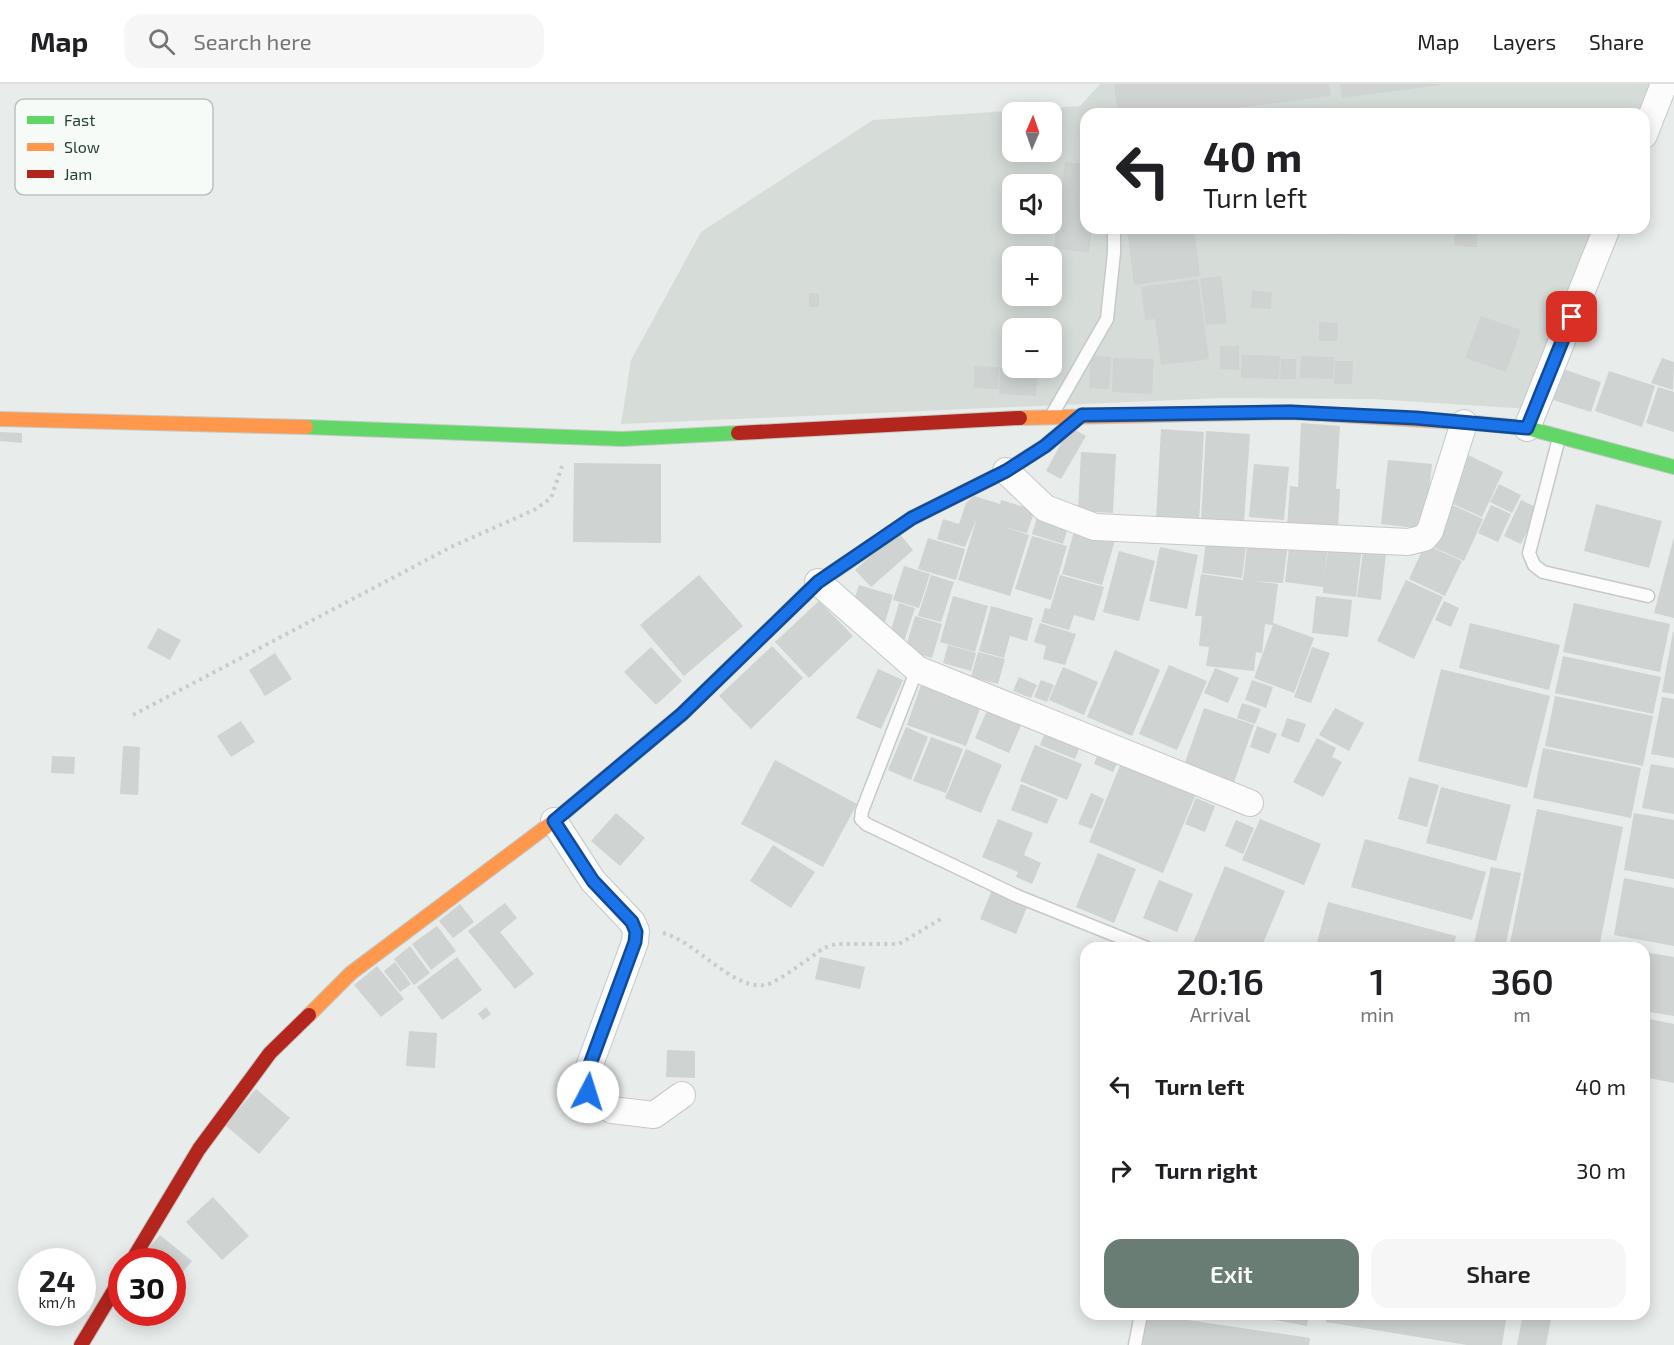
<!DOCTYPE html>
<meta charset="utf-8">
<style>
:root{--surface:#fff;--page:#f6f6f6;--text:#202124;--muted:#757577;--line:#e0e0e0;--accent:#697d74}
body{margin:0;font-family:"Exo 2",sans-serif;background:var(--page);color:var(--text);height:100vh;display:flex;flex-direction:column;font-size:22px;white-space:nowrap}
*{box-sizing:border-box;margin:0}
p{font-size:20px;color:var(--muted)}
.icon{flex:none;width:33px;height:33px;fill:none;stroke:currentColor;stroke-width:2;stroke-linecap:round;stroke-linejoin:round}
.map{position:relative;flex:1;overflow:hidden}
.panel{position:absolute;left:1080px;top:858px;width:570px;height:378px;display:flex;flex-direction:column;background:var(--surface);border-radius:18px;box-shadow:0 3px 15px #0003}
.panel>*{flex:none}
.hud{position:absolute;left:1080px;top:24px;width:570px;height:126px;border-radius:18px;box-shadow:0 3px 15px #0003;background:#fff;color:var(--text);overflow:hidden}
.needle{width:39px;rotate:2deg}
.fabs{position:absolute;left:1002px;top:18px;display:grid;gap:12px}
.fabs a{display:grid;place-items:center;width:60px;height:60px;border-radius:12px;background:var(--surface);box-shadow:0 3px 15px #0003;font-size:30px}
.speed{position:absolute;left:18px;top:1164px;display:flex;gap:12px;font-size:30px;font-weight:700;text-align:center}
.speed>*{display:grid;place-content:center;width:78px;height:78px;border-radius:50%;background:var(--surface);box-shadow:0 3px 15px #0003;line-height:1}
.speed small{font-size:15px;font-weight:400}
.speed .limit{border:9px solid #d22;background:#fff;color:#111}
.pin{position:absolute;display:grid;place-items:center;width:51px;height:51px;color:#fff;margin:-26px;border-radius:12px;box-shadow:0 3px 9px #0006}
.me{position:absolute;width:66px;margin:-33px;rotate:5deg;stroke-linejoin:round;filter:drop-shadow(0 0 4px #0008)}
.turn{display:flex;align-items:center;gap:21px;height:126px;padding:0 24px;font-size:27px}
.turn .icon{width:78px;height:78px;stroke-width:2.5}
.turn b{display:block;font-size:42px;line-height:51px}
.eta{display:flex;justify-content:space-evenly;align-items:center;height:102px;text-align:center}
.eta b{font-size:36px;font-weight:600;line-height:42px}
.cta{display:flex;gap:12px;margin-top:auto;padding:12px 24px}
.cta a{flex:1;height:69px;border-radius:18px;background:var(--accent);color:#fff;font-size:24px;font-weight:600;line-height:69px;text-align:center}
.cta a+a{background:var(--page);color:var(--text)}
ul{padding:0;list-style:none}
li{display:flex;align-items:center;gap:18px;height:84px;padding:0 24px}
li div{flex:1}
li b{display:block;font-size:22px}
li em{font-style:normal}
header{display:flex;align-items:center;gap:36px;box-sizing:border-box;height:84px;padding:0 30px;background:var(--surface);border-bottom:2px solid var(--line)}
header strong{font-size:28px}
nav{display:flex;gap:33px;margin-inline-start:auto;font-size:21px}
.search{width:420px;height:54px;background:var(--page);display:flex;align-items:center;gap:15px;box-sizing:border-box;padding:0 21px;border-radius:18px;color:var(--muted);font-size:22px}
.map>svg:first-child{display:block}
.built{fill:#d6ddd9;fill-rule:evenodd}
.building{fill:#cfd3d1}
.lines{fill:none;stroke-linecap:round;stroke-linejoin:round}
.lane-casing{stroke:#c5c9c7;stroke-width:15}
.street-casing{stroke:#c5c9c7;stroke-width:28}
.fast-casing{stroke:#c3cac7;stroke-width:16}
.slow-casing{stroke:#c3cac7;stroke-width:16}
.jam-casing{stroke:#c3cac7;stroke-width:16}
.path{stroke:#c7ceca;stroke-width:4;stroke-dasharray:3 4.5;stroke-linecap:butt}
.lane{stroke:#fcfcfc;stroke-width:12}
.street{stroke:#fcfcfc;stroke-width:26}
.fast{stroke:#63d668;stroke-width:14}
.slow{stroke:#ff974d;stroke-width:14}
.jam{stroke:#b3261e;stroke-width:14}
.route-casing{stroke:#114b97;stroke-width:15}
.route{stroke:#1a73e8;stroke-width:10}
.key{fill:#f7fbf8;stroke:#b8c3be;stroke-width:1.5}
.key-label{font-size:16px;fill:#254135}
</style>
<header>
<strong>Map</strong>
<div class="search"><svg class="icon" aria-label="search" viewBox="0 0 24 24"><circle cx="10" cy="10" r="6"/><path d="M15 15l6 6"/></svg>Search here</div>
<nav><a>Map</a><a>Layers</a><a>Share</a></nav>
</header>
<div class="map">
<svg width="1674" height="1261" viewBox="0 0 1674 1261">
<rect width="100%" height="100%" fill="#e8ecea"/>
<path class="built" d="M1100 0H1660L1644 30H1086V144H1603L1532 325 1372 315 1222 314 621 340 631 276 701 148 873 36 1080 22ZM1012 28H1052V68H1012ZM1012 100H1052V140H1012ZM1012 172H1052V212H1012ZM1012 244H1052V284H1012Z"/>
<g class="building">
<path d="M1114 0H1329L1331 12 1187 30H1118Z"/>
<path d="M1340 0H1439V1L1342 14Z"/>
<path d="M1065 78 1086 80V144H1092L1089 169 1054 164Z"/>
<path d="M1127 144H1194L1200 192 1134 201Z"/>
<path d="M1308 144H1349V151L1308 149Z"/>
<path d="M1455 144H1477V163L1454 162Z"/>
<path d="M1221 192 1227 239 1206 241 1200 195Z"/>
<path d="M1198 195 1209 275 1161 281 1155 235 1145 236 1141 203Z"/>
<path d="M1252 207 1272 208 1271 225 1251 224Z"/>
<path d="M809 209 819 210V223H809Z"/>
<path d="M1481 232 1521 246 1506 288 1465 274Z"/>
<path d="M1319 238 1338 239 1337 257H1319Z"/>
<path d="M1220 262H1239V286L1220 285Z"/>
<path d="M1091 271 1111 273 1109 305 1089 304Z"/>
<path d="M1242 271 1280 272 1279 295 1241 294Z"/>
<path d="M1301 272 1334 273 1333 295 1300 294Z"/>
<path d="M1113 274 1154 275 1152 310 1112 308Z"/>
<path d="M1662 274 1674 278 1673 306 1651 299Z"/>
<path d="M1281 275H1296V295H1280Z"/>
<path d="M1335 277H1353L1352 300H1334Z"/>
<path d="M974 282 999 283 998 305 974 304Z"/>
<path d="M1000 284 1038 285 1036 312 999 310Z"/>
<path d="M1563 285 1601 298 1591 328 1553 316Z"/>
<path d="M1609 287 1655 302 1642 343 1595 327Z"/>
<path d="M1658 303 1674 308V348L1646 339Z"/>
<path d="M1301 339 1340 342 1336 405H1340L1338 446 1287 443 1290 402 1298 403Z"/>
<path d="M1070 343 1086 352 1061 395 1046 387Z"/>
<path d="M1161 345 1204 348 1199 438 1156 435Z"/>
<path d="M1206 347 1250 350 1244 439 1201 437Z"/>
<path d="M0 348 22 349V359L0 357Z"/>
<path d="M1081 368 1116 370 1113 429 1078 427Z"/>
<path d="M1466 370 1503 388 1482 433 1444 416Z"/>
<path d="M1388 376 1432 380 1425 445 1381 440Z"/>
<path d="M574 379 661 380V459L573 458Z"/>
<path d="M1254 380 1289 383 1284 436 1249 433Z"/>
<path d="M1499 400 1521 411 1512 429 1490 418Z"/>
<path d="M974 412 1000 420 1001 416 1035 426 1027 449 1004 443 1029 451 1010 512 958 496 977 434 965 463 937 455 943 435 959 440 966 419Z"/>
<path d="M1521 416 1538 424 1521 460 1504 452Z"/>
<path d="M1446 418 1483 435 1464 477 1427 460Z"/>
<path d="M1596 420 1662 437 1649 484 1584 467Z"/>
<path d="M1491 421 1511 430 1498 458 1478 449Z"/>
<path d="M1038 430 1069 440 1063 460 1032 450Z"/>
<path d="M1075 444 1115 456 1102 501 1062 490Z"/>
<path d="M898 448 913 466 871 503 855 486Z"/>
<path d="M1207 450 1247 454 1242 494 1202 489Z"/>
<path d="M1032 452 1067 462 1051 516 1015 505Z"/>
<path d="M1674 453V534L1654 529Z"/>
<path d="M928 454 965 465 956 496 918 485Z"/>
<path d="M1248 454 1288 459 1283 499 1251 497 1278 500 1273 539 1314 554 1294 609 1254 594 1273 541 1265 540 1262 569 1256 568 1254 587 1206 582 1209 563 1199 562 1202 532H1195L1201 490 1243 496Z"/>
<path d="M1290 456 1328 460 1324 496 1329 457 1362 461 1356 513 1323 509V503L1285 498Z"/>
<path d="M1425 460 1462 477 1445 512 1409 495Z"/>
<path d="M1160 463 1198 471 1187 525 1149 517Z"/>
<path d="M1119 467 1155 477 1139 537 1103 528Z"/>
<path d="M1363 467 1386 469 1381 516 1357 513Z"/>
<path d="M904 482 930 490 919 524 893 516Z"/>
<path d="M699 491 743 542 684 592 640 541Z"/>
<path d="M931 491 954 498 941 538 918 532Z"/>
<path d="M1060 491 1104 503 1094 537 1074 531 1069 546 1041 538 1045 524 1050 525Z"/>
<path d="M1406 496 1443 513 1414 575 1377 557Z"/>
<path d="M859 501 893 511 884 542 851 525Z"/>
<path d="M953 512 988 522 975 568 940 558Z"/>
<path d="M1316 512 1352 516 1348 553 1312 549Z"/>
<path d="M819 517 853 552 809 594 775 558Z"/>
<path d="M1444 517 1459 524 1451 543 1435 536Z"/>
<path d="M899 519 915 524 904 558 889 553Z"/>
<path d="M1574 519 1670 540 1660 588 1563 568Z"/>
<path d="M991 522 1033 534 1027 557 1010 552 1004 574 979 567Z"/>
<path d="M915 532 942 540 932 574 905 566Z"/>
<path d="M1040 539 1076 550 1065 581 1043 575 1046 562 1034 558Z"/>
<path d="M1470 539 1560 561 1549 606 1459 584Z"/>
<path d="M158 544 181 556 170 576 147 564Z"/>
<path d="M1673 548H1674V610L1662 608Z"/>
<path d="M948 561 976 569 971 587 943 579Z"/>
<path d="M772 562 803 594 751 645 719 612Z"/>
<path d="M651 563 682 597 656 621 624 588Z"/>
<path d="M1312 563 1330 569 1311 619 1294 613Z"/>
<path d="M1115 566 1160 586 1132 652 1087 633Z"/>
<path d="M978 568 1005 575 998 600 971 593Z"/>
<path d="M275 569 292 595 265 612 249 586Z"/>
<path d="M1563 572 1661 593 1653 630 1555 609Z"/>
<path d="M1169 581 1207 597 1177 666 1139 650Z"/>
<path d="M1063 583 1098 598 1084 631 1049 616Z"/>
<path d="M1215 584 1239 594 1228 619 1204 609Z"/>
<path d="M878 585 903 596 881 645 856 634Z"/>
<path d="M1441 585 1550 612 1527 704 1418 677Z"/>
<path d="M1019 593 1037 601 1031 614 1013 607Z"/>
<path d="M1041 596 1054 601 1047 618 1034 613Z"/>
<path d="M1252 596 1273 603 1266 624 1245 616Z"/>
<path d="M921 601 981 622 966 662 907 641Z"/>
<path d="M1555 612 1653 632 1643 682 1545 662Z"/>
<path d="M1662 613 1674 615V674L1651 670Z"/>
<path d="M1242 619 1261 625 1255 640 1237 634Z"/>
<path d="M989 622 1023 637 1009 669 975 654Z"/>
<path d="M1204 624 1254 641 1233 701 1183 684Z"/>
<path d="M1335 624 1364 639 1349 667 1319 651Z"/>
<path d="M1287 634 1306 640 1299 659 1281 652Z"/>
<path d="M241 637 255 658 231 673 217 652Z"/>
<path d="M1257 642 1277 650 1269 670 1250 663Z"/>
<path d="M906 643 928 653 911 696 888 686Z"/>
<path d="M1047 644 1082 658 1075 675 1040 661Z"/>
<path d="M931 653 963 665 946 709 913 697Z"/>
<path d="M1317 654 1336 664 1332 673 1342 678 1323 713 1293 698Z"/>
<path d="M1035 661 1082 680 1067 716 1020 697Z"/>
<path d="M123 662 140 663 138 711 120 710Z"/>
<path d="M1543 664 1641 684 1631 734 1533 714Z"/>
<path d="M966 665 1002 681 981 729 945 714Z"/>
<path d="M1099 667 1119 675 1113 688 1094 680Z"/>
<path d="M52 672 75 673 74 690 51 689Z"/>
<path d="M775 676 857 720 823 783 741 740Z"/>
<path d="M1121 679 1196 710 1163 789 1089 758Z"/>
<path d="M1651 680 1674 684V730L1642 724Z"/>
<path d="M1409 693 1439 701 1427 743 1398 735Z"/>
<path d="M1021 700 1058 715 1047 740 1011 726Z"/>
<path d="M1441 703 1511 721 1496 777 1426 759Z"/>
<path d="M1091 709 1104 715 1092 745 1078 740Z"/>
<path d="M1196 714 1215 722 1205 748 1185 740Z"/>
<path d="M1537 725 1623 743 1599 864H1509Z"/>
<path d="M616 729 645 754 620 782 591 757Z"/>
<path d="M1634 729 1674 736V795L1624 786Z"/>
<path d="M998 735 1033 749 1024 771 1041 779 1032 800 1016 793 1018 788 982 773Z"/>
<path d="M1260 735 1321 760 1304 801 1242 776Z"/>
<path d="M1236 736 1254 744 1243 770 1225 762Z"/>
<path d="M1365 755 1486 788 1472 836 1351 803Z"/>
<path d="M773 761 815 788 791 824 750 797Z"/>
<path d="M1098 769 1136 785 1114 839 1076 823Z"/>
<path d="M1225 782 1285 807 1261 864H1191Z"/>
<path d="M1491 783 1521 789 1505 864H1473Z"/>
<path d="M1624 794 1674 804V862L1614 851Z"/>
<path d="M1159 796 1193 810 1177 848 1143 834Z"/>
<path d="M992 806 1028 821 1016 850 980 835Z"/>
<path d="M1328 818 1456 852 1453 864H1338L1317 858Z"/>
<path d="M505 819 517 834 500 848 534 890 515 905 468 847Z"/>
<path d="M460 820 474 838 453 854 439 837Z"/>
<path d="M437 842 456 867 431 886 412 860Z"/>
<path d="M410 862 430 889 414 901 394 875Z"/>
<path d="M1644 868 1674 873V932L1644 927Z"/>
<path d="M457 873 482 906 442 936 417 903Z"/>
<path d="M820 873 865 883 860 905 815 895Z"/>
<path d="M395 878 411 900 400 908 384 887Z"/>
<path d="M377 882 404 915 381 933 354 901Z"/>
<path d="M486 923 491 930 483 936 478 930Z"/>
<path d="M1644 934 1674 940V999L1644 993Z"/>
<path d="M409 947 437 949 435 984 406 982Z"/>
<path d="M667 966 695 967V994L666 993Z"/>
<path d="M256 1005 290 1034 259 1070 225 1041Z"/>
<path d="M213 1113 249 1152 222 1176 186 1138Z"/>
<path d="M160 1151 192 1177 176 1196 172 1193V1178H154L144 1169Z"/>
<path d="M1147 1230 1310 1254 1309 1261H1143Z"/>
<path d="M1244 1230H1309L1307 1242Z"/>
<path d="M1327 1230H1507L1502 1261H1467L1326 1238Z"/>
<path d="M1523 1230H1552L1546 1261H1517Z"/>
</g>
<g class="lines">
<g class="lane-casing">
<g id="lane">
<path d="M1053 329 1107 235 1114 169V144"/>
<path d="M1559 354 1529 469 1534 481 1543 488 1648 512"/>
<path d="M917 585 862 727 861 735 866 740 1017 812 1147 864"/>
<path d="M1135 1261 1141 1230"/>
</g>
</g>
<g class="street-casing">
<g id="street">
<path d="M1644 51 1664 0"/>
<path d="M1527 344 1607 144"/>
<path d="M1006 387 1045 424 1095 443 1408 458 1424 454 1430 447 1464 339"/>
<path d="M818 498 917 585 1250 719"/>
<path d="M554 737 593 797 632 838 636 847 635 858 589 983 588 1008 612 1026 654 1031 682 1011"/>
</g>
</g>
<g class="fast-casing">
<g id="fast">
<path d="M1474 339 1527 344 1674 383"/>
<path d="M306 343 622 355 738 349"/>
<path d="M646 660 682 630 818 498 876 459"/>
</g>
</g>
<g class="slow-casing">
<g id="slow">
<path d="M1020 334 1290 328 1474 339"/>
<path d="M0 335 306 343"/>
<path d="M876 459 912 434 1006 387 1045 362 1082 331"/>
<path d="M309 931 351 889 554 737 646 660"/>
</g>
</g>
<g class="jam-casing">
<g id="jam">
<path d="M738 349 1020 334"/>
<path d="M131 1178 199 1065 270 969 309 931"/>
<path d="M81 1261 122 1193"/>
</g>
</g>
<g class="path">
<path d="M133 631 451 463 536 425 551 414 562 382"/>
<path d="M663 849C697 858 732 906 765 901 776 900 813 871 824 864L835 860H899L944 833"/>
</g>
<use href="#lane" class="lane"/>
<use href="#street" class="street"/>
<use href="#fast" class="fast"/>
<use href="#slow" class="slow"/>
<use href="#jam" class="jam"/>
</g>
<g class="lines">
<g class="route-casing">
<path id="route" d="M588 1008 589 983 635 858 636 848 632 838 593 797 554 737 682 630 818 498 912 434 1006 387 1045 362 1082 331 1290 328 1416 334 1527 344 1572 233"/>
</g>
<use href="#route" class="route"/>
</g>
<rect x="15" y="15" width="198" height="96" rx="9" class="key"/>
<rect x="27" y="32" width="27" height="8" fill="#63d668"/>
<rect x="27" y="59" width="27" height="8" fill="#ff974d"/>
<rect x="27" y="86" width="27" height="8" fill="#b3261e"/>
<g class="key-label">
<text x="64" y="42">Fast</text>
<text x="64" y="69">Slow</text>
<text x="64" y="96">Jam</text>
</g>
</svg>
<div class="fabs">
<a><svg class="needle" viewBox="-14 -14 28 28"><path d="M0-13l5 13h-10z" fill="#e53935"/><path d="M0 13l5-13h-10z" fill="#757577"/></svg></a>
<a><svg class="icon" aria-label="sound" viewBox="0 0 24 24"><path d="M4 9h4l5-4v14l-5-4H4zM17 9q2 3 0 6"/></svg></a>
<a>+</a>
<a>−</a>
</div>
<div class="speed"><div>24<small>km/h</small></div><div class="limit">30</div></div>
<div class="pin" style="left:1572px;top:233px;background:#d93025"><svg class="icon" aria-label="arrive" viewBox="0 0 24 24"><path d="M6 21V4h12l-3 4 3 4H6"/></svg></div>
<svg class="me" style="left:588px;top:1008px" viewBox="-20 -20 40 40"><circle r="19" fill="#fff"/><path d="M0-13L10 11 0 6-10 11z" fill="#1a73e8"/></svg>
<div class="hud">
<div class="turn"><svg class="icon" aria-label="left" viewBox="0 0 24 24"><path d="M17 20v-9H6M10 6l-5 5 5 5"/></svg><div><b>40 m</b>Turn left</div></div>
</div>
<section class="panel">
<div class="eta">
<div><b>20:16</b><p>Arrival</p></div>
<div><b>1</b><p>min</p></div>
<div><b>360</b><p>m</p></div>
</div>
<ul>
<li><svg class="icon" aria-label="left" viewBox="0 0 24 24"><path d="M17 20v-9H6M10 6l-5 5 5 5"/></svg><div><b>Turn left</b></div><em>40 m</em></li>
<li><svg class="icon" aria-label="right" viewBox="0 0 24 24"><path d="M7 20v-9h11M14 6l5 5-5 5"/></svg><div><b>Turn right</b></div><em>30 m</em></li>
</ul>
<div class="cta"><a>Exit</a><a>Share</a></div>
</section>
</div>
